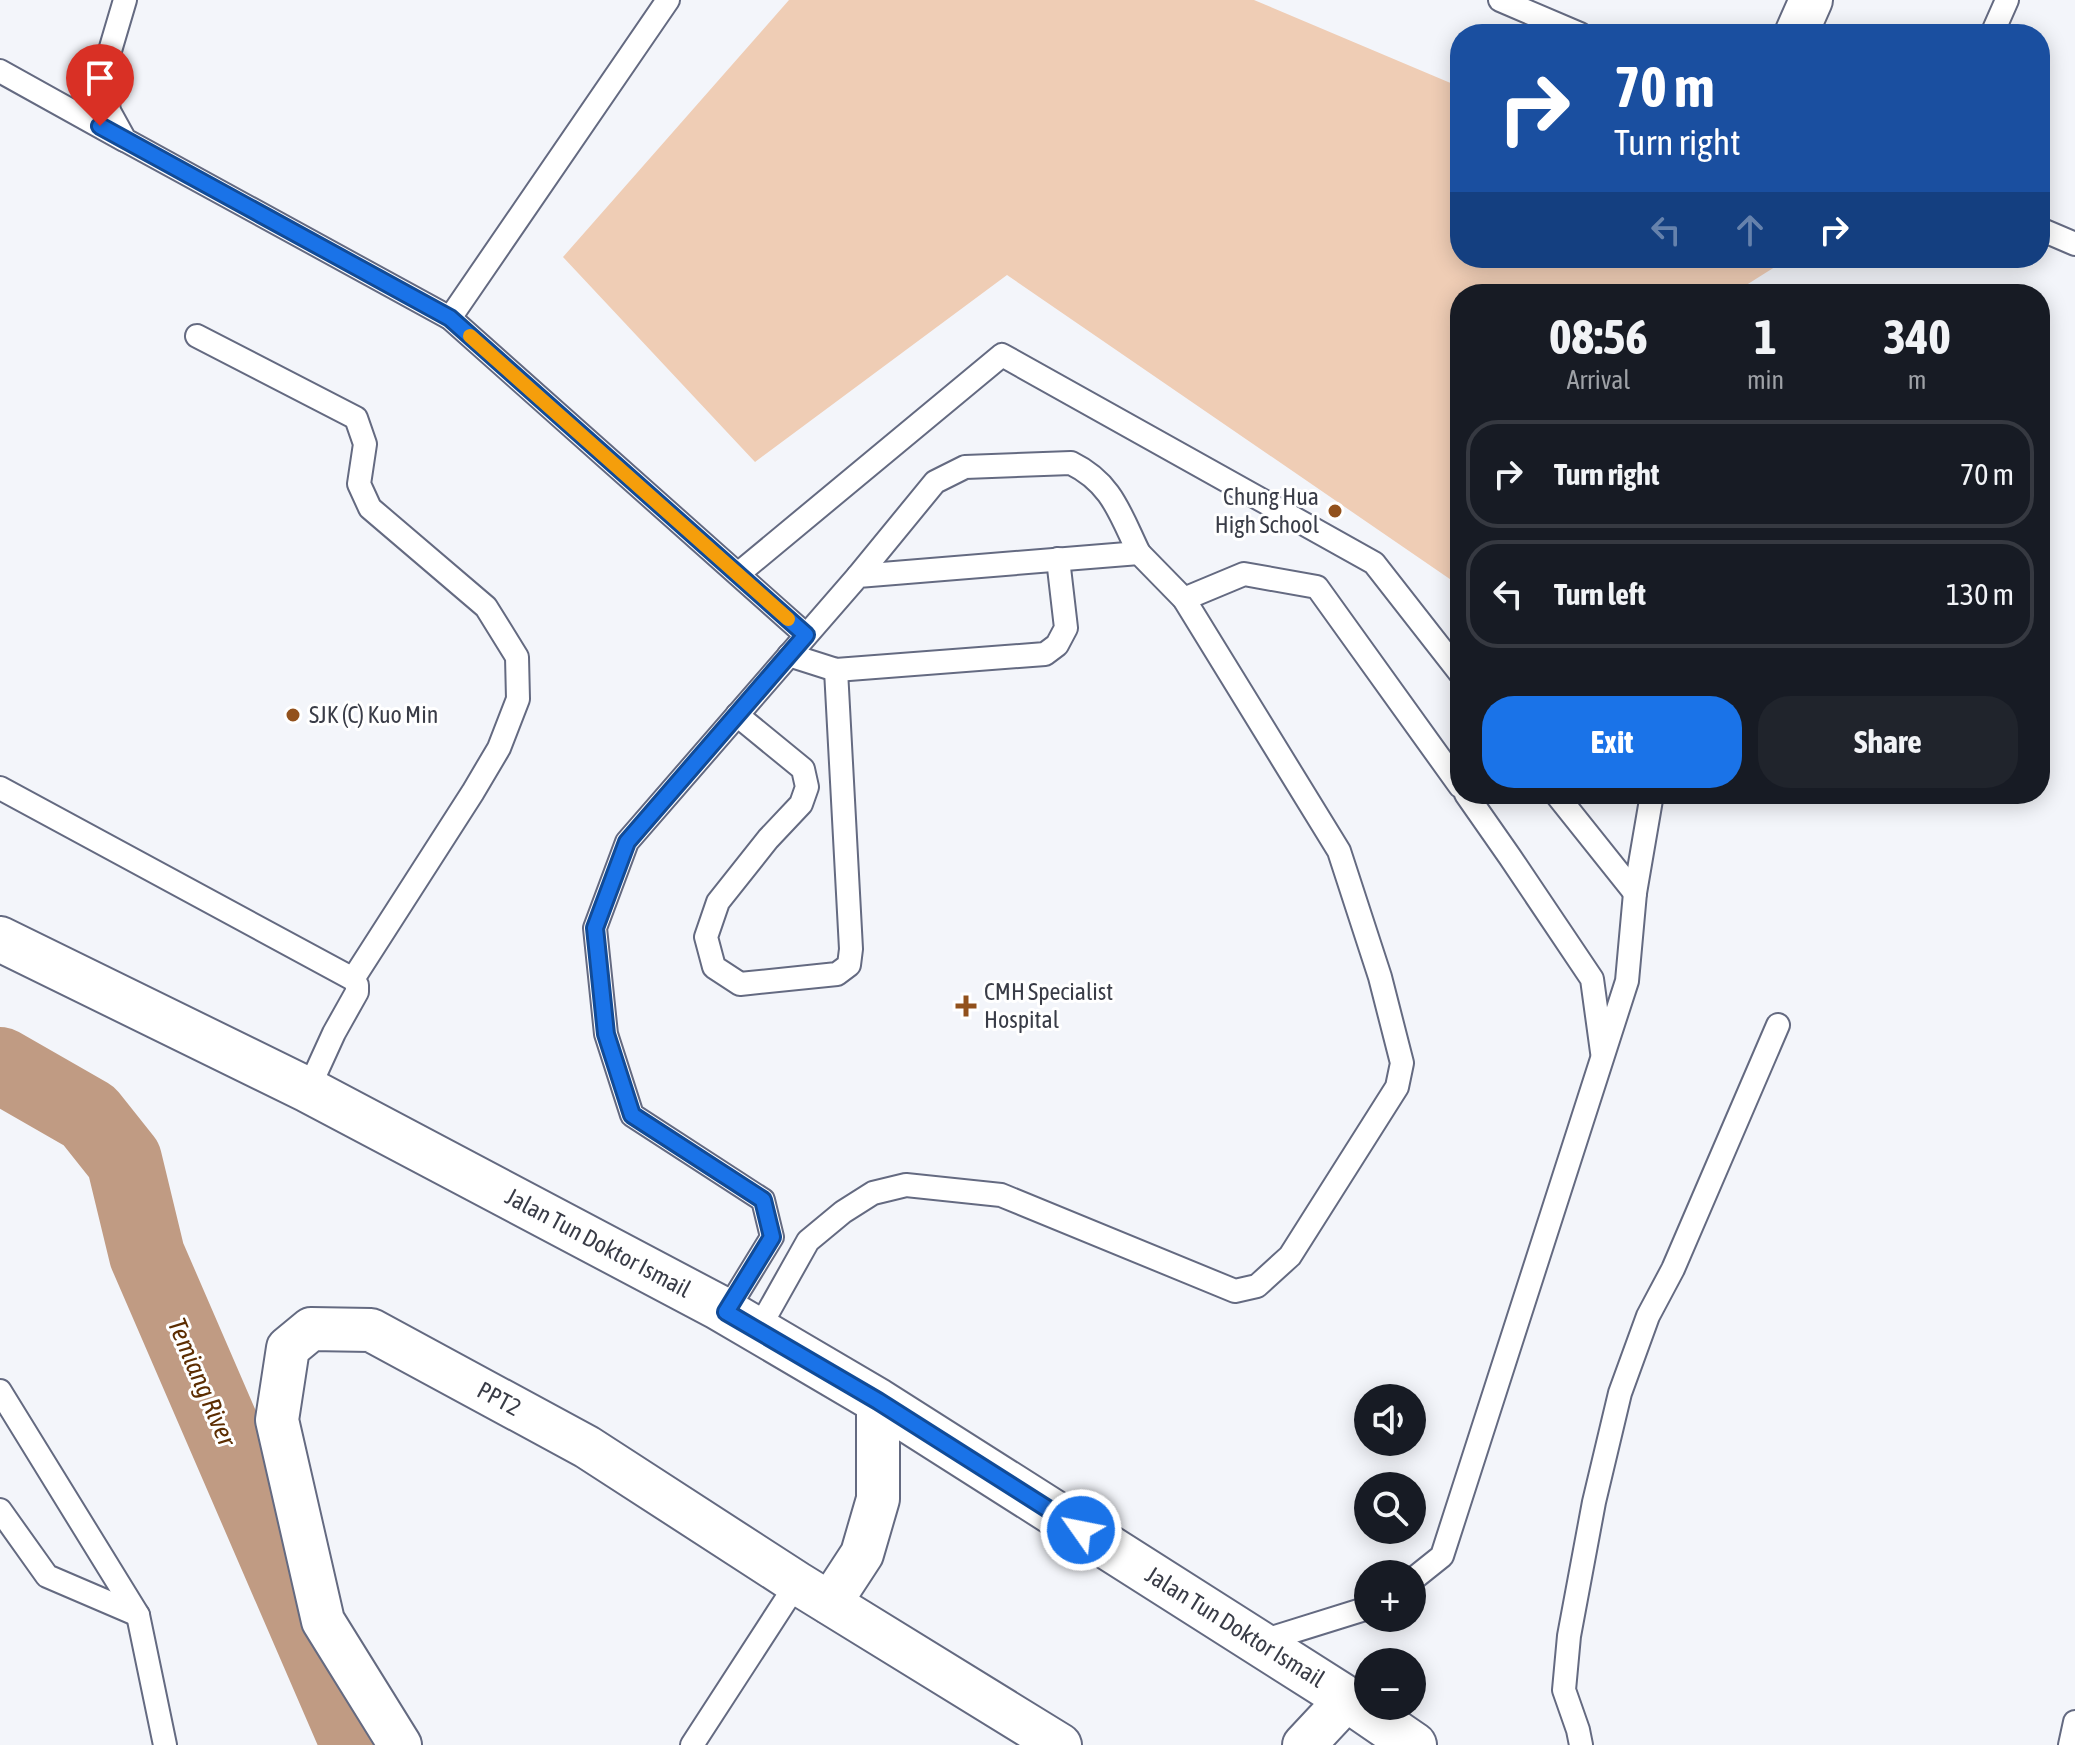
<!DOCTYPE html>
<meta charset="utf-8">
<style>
:root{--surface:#171b24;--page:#20242c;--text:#f1f3f6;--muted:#9ea1a6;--line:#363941;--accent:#1a73e8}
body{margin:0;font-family:"Asap Condensed",sans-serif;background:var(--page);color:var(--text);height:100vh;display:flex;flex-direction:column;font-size:30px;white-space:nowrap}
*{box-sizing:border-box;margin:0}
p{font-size:26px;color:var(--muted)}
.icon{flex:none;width:44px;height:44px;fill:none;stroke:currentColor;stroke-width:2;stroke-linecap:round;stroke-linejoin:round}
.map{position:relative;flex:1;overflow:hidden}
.panel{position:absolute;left:1450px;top:284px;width:600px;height:520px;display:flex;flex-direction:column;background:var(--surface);border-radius:32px;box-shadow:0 4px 20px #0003}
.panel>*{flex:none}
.hud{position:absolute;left:1450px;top:24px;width:600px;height:244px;border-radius:32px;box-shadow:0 4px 20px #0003;background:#1a4fa0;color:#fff;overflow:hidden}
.buttons{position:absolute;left:1354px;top:1384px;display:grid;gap:16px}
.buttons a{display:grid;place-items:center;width:72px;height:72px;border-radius:50%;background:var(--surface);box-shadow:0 4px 20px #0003;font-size:40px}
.pin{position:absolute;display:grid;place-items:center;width:68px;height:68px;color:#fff;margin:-82px -34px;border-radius:50% 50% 50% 0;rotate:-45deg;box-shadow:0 0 8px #0007}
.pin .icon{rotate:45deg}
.me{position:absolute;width:88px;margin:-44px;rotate:303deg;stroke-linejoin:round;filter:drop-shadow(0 0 6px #0008)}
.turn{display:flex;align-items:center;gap:28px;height:168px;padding:0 32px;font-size:36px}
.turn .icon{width:104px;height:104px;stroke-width:2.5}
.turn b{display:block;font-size:56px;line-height:68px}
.lanes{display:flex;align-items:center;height:76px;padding:0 32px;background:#0003;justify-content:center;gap:40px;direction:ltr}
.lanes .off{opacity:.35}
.eta{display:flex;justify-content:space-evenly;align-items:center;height:136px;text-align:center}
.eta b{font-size:48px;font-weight:700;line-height:56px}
.action{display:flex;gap:16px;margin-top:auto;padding:16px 32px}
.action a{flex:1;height:92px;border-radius:32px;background:var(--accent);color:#fff;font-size:32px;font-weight:700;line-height:92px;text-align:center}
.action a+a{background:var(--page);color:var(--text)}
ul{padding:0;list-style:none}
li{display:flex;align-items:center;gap:24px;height:108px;margin:0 16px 12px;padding:0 16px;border:4px solid var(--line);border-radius:32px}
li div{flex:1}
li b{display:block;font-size:30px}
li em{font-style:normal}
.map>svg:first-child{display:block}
.green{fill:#efcdb5}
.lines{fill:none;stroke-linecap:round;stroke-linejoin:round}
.river{stroke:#c09b83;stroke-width:76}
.lane-casing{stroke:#646a81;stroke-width:26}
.street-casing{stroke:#646a81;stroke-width:46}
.highway-casing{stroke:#646a81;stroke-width:48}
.lane{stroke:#fff;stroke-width:22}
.street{stroke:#fff;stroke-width:42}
.highway{stroke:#fff;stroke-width:44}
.route-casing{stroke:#114b97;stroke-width:20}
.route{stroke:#1a73e8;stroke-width:14}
.slow{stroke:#f59e0b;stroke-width:14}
.poi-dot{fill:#92511c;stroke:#fff;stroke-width:3}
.labels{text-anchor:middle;stroke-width:6;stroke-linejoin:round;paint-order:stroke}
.poi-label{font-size:24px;fill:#393c47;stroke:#fff;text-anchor:start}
.street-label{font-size:24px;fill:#393c47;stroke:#fff}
.water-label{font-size:26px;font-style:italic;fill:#5c2d01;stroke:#fff}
</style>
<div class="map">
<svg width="2075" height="1745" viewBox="0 0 2075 1745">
<rect width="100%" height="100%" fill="#f3f5fa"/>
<path class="green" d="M789 0H1254L1460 87V258H1789L1732 294H1460V586L1007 275 755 462 563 257Z"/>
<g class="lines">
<path class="river" d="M0 1065 89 1116 124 1160 147 1255 359 1745"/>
<g class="lane-casing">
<g id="lane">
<path d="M125 0 104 71 109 111 125 140 450 318 806 635"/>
<path d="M1500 0 1580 34"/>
<path d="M1992 34 2007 0"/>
<path d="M0 71 124 140"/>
<path d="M2040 229 2075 244"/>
<path d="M450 318 668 0"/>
<path d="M197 336 356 418 365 444 359 484 370 508 486 607 517 657 518 699 499 748 473 792 353 979"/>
<path d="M738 574 1002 355 1374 563 1460 673"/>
<path d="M858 576 935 482 965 467 1071 463C1112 483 1120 514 1139 553"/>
<path d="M1184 599 1244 574 1317 587 1460 786"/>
<path d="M789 655 836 670 1045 654 1057 645 1066 628 1058 559"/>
<path d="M737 715 803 769 807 787 801 804 768 839 718 902 706 937 714 967 740 984 837 974 849 965 851 949 836 670"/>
<path d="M0 788 353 979 357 985V992L334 1033 308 1090"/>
<path d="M1466 794 1510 857 1592 979 1602 1052"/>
<path d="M1556 794 1635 893"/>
<path d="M726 1312 772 1237 763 1200 632 1115 606 1034 595 928 627 842 858 576 1139 553 1184 599 1339 851 1380 977 1402 1063 1397 1087 1290 1256 1257 1286 1235 1291 1001 1195 906 1185 873 1193 843 1212 808 1241 758 1330"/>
<path d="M0 1391 138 1615 165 1745"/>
<path d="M0 1510 47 1576 138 1615"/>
<path d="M1412 1580 1442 1556 1627 981 1635 893 1652 794"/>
<path d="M1259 1642 1368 1608"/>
<path d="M692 1745 797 1583"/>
<path d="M1581 1745 1578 1730 1564 1690 1569 1636 1594 1502 1620 1393 1648 1316 1673 1269 1778 1025"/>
<path d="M2070 1745 2075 1722"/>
</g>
</g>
<g class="street-casing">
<g id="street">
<path d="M1796 34 1811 0"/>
<path d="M830 1603 862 1554 878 1499V1401"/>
<path d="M400 1745 323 1621 277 1420 288 1348 311 1329 371 1330 587 1447 797 1583 1060 1745"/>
<path d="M1304 1745 1347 1699"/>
</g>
</g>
<g class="highway-casing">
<path id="highway" d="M0 939 308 1090 718 1307 878 1401 1347 1699 1414 1745"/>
</g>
<use href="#lane" class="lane"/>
<use href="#street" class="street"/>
<use href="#highway" class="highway"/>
</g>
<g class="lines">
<g class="route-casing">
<path id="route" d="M100 126 450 318 806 635 627 842 595 928 606 1034 632 1115 763 1200 772 1237 726 1312 878 1401 1081 1530"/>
</g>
<use href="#route" class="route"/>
<path class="slow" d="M470 336 788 619"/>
</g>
<g class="poi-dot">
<circle cx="1335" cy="511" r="8"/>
<circle cx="293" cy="715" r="8"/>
<path d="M962 994h8v8h8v8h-8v8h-8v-8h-8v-8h8z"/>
</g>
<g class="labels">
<g class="poi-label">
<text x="1319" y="505" text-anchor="end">Chung Hua<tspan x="1319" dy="28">High School</tspan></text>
<text x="309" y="723">SJK (C) Kuo Min</text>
<text x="984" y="1000">CMH Specialist<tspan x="984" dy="28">Hospital</tspan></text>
</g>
<g class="street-label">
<text transform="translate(598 1243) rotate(28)" y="8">Jalan Tun Doktor Ismail</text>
<text transform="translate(499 1399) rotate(28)" y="8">PPT2</text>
<text transform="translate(1235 1627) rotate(32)" y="8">Jalan Tun Doktor Ismail</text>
</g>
<g class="water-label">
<text transform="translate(202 1382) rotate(67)" y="9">Temiang River</text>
</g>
</g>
</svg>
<div class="buttons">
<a><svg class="icon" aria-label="sound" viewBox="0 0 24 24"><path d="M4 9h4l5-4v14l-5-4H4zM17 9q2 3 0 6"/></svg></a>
<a><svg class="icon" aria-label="search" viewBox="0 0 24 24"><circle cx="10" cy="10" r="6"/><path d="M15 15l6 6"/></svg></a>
<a>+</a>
<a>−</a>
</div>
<div class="pin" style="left:100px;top:126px;background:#d93025"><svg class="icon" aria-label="arrive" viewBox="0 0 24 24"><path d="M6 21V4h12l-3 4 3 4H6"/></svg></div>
<svg class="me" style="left:1081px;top:1530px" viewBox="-20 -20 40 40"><circle r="17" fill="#1a73e8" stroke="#fff" stroke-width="3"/><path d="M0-11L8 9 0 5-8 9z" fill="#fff"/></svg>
<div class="hud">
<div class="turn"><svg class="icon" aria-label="right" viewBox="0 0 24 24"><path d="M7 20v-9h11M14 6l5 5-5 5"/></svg><div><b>70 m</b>Turn right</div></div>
<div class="lanes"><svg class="icon off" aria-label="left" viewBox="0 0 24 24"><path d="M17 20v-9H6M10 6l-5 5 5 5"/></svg><svg class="icon off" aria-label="ahead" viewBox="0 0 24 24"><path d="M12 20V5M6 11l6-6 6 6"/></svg><svg class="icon" aria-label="right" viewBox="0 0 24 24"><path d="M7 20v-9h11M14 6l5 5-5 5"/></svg></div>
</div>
<section class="panel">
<div class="eta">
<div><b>08:56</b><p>Arrival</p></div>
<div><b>1</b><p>min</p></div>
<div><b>340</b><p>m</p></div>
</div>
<ul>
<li><svg class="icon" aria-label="right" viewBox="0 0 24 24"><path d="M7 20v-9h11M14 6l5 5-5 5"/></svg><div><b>Turn right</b></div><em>70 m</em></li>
<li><svg class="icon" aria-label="left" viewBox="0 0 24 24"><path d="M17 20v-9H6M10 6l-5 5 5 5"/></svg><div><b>Turn left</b></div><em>130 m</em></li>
</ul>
<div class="action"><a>Exit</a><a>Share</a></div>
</section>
</div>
